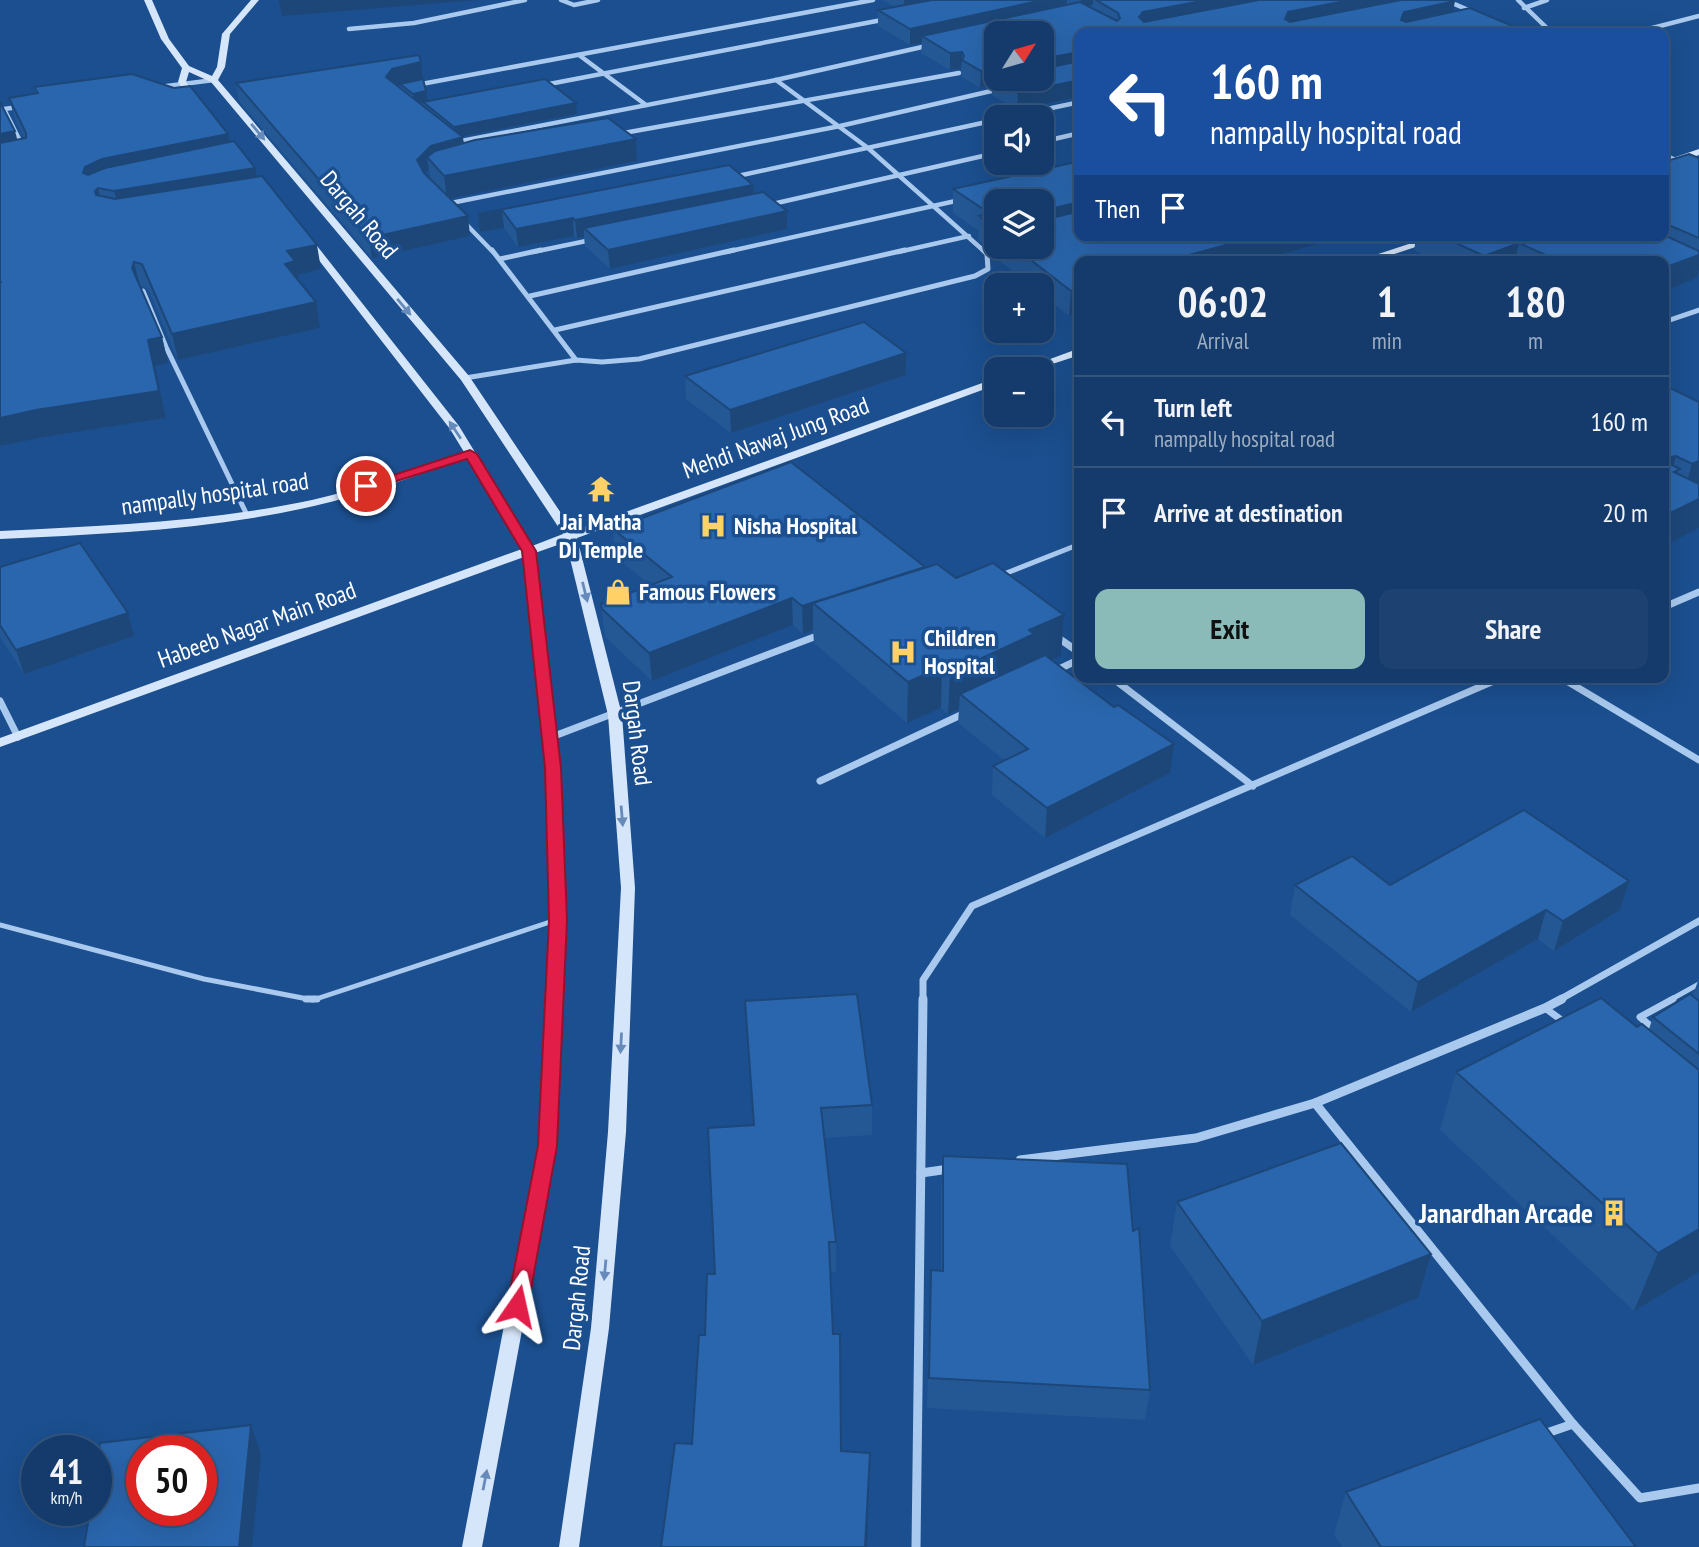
<!DOCTYPE html>
<meta charset="utf-8">
<style>
:root{--surface:#143b6b;--page:#1d4271;--text:#f1f3f6;--muted:#9dadc1;--line:#33557e;--accent:#8bbbb9}
body{margin:0;font-family:"PT Sans Narrow",sans-serif;background:var(--page);color:var(--text);height:100vh;display:flex;flex-direction:column;font-size:26px;white-space:nowrap}
*{box-sizing:border-box;margin:0}
p{font-size:23px;color:var(--muted)}
.icon{flex:none;width:38px;height:38px;fill:none;stroke:currentColor;stroke-width:2;stroke-linecap:round;stroke-linejoin:round}
.map{position:relative;flex:1;overflow:hidden}
.sheet{position:absolute;left:1074px;top:256px;width:595px;height:427px;display:flex;flex-direction:column;background:var(--surface);border-radius:14px;box-shadow:0 7px 28px #0002,0 0 0 2px var(--line)}
.sheet>*{flex:none}
.top-card{position:absolute;left:1074px;top:28px;width:595px;height:214px;border-radius:14px;box-shadow:0 7px 28px #0002,0 0 0 2px var(--line);background:#1a4fa0;color:#fff;overflow:hidden}
.needle{width:46px;rotate:53deg}
.controls{position:absolute;left:984px;top:21px;display:grid;gap:14px}
.controls a{display:grid;place-items:center;width:70px;height:70px;border-radius:14px;background:var(--surface);box-shadow:0 7px 28px #0002,0 0 0 2px var(--line);font-size:35px}
.speed{position:absolute;left:21px;top:1435px;display:flex;gap:14px;font-size:35px;font-weight:700;text-align:center}
.speed>*{display:grid;place-content:center;width:91px;height:91px;border-radius:50%;background:var(--surface);box-shadow:0 7px 28px #0002,0 0 0 2px var(--line);line-height:1}
.speed small{font-size:18px;font-weight:400}
.speed .limit{border:10px solid #d22;background:#fff;color:#111}
.pin{position:absolute;display:grid;place-items:center;width:60px;height:60px;color:#fff;margin:-30px;border:4px solid #fff;border-radius:50%;box-shadow:0 2px 7px #0007}
.me{position:absolute;width:77px;margin:-38px;rotate:11deg;stroke-linejoin:round;filter:drop-shadow(0 0 5px #0008)}
.turn{display:flex;align-items:center;gap:24px;height:147px;padding:0 21px;font-size:32px}
.turn .icon{width:91px;height:91px;stroke-width:2.5}
.turn b{display:block;font-size:49px;line-height:60px}
.then{display:flex;align-items:center;height:66px;padding:0 21px;background:#0003;gap:14px;font-size:26px}
.eta{display:flex;justify-content:space-evenly;align-items:center;height:119px;text-align:center}
.eta b{font-size:42px;font-weight:800;line-height:49px}
.primary-button{display:flex;gap:14px;margin-top:auto;padding:14px 21px}
.primary-button a{flex:1;height:80px;border-radius:14px;background:var(--accent);color:#111;font-size:28px;font-weight:800;line-height:80px;text-align:center}
.primary-button a+a{background:var(--page);color:var(--text)}
ul{padding:0;list-style:none}
li{display:flex;align-items:center;gap:21px;height:91px;padding:0 21px;border-top:2px solid var(--line)}
li div{flex:1}
li b{display:block;font-size:26px}
li em{font-style:normal}
.map>svg:first-child{display:block}
.lines{fill:none;stroke-linecap:round;stroke-linejoin:round}
.lane-far1{stroke:#a9c9ee;stroke-width:5}
.lane{stroke:#a9c9ee;stroke-width:7}
.street-far3{stroke:#a9c9ee;stroke-width:4.5}
.street-far2{stroke:#a9c9ee;stroke-width:5}
.street-far1{stroke:#a9c9ee;stroke-width:7}
.street{stroke:#a9c9ee;stroke-width:9}
.secondary{fill:#d6e6fa;fill-rule:evenodd}
.wall{fill:#245895;fill-rule:evenodd}
.shaded-wall{fill:#1d4779}
.building{fill:#2a66ad;stroke:#1d4779;stroke-width:2;fill-rule:evenodd}
.oneway{fill:#668bba}
.route{fill:#e11d48;stroke:#92132f;stroke-width:2}
.labels{text-anchor:middle;stroke-width:7;stroke-linejoin:round;paint-order:stroke}
.street-label{font-size:24px;fill:#fff;stroke:#1b4f8f}
.poi-label{font-size:24px;font-weight:bold;fill:#fff;stroke:#1b4f8f;text-anchor:start}
.near-poi-label{font-size:28px;font-weight:bold;fill:#fff;stroke:#1b4f8f;text-anchor:end}
</style>
<div class="map">
<svg width="1699" height="1547" viewBox="0 0 1699 1547">
<rect width="100%" height="100%" fill="#1b4f8f"/>
<g class="lines">
<g class="lane-far1">
<path d="M0 925 204 979 313 1000 556 920"/>
<path d="M1670 1000 1699 984"/>
</g>
<g class="lane">
<path d="M306 999H317"/>
<path d="M1545 1008 1564 1022"/>
<path d="M1655 1030 1640 1017 1673 999"/>
</g>
<g class="street-far3">
<path d="M561 0 574 5 598 0"/>
<path d="M1445 0 1473 12"/>
<path d="M1518 0 1552 33"/>
<path d="M1524 8 1547 0"/>
<path d="M349 29 414 23 525 0"/>
<path d="M1633 33 1699 16"/>
<path d="M579 55 646 105"/>
<path d="M776 80 868 148 985 252"/>
<path d="M416 85 873 0"/>
<path d="M544 85 887 19"/>
<path d="M159 87 214 80"/>
<path d="M19 107 4 109 22 145"/>
<path d="M1009 117 1080 102"/>
<path d="M618 134 959 73"/>
<path d="M456 142 776 80 931 45"/>
<path d="M1041 142 1080 133"/>
<path d="M1664 155 1676 160"/>
<path d="M733 177 996 120"/>
<path d="M446 204 840 126 1000 89"/>
<path d="M768 205 996 153"/>
<path d="M462 220 493 252"/>
<path d="M533 252 591 240"/>
<path d="M726 252 960 200"/>
<path d="M898 252 969 236"/>
<path d="M994 252 1014 247"/>
</g>
<g class="street-far2">
<path d="M492 250 576 360"/>
<path d="M983 250 987 254"/>
<path d="M500 259 541 250"/>
<path d="M143 291 166 347 247 515"/>
<path d="M530 296 734 250"/>
<path d="M1664 322 1699 310"/>
<path d="M555 330 905 250"/>
<path d="M465 378 576 360 602 362 639 359 975 276 988 269 987 254 1001 250"/>
<path d="M999 576 1080 544"/>
</g>
<g class="street-far1">
<path d="M1664 607 1699 592"/>
<path d="M1054 635 1080 653"/>
<path d="M1055 671 1080 659"/>
<path d="M1111 677 1253 786"/>
<path d="M1560 677 1699 760"/>
<path d="M0 701 18 737"/>
<path d="M549 738 822 634"/>
<path d="M820 781 965 713"/>
<path d="M923 1000V980L972 906 1503 677"/>
<path d="M1559 1000 1699 921"/>
</g>
<g class="street">
<path d="M1315 1103 1573 1424 1640 1498 1699 1488"/>
<path d="M1020 1160 1196 1138 1315 1103 1545 1008 1562 999"/>
<path d="M921 1173 949 1169"/>
<path d="M1541 1435 1573 1424"/>
<path d="M916 1547 923 999"/>
</g>
<g class="secondary">
<path d="M144 0H152L169 39 189 66 212 76 217 67 222 34 251 0H259L230 34 225 67 218 80 469 376 573 531 996 378V385L577 538 622 715 635 888 626 1132 609 1328 579 1547H559L591 1328 608 1132 621 888 608 715 566 542 535 553 560 767 566 920 556 1146 482 1547H462L538 1146 550 920 546 767 524 557 0 747V738L522 549 468 458C417 475 366 494 314 506 211 530 105 534 0 539V531C104 526 209 522 312 500 364 488 413 468 464 452L450 429 304 241V237H310L459 426 532 546 563 534 461 380 211 82 189 72 186 82 200 100 193 102 178 82 182 68 161 39Z"/>
<path d="M1699 149V155L1664 167V161Z"/>
<path d="M1433 236H1449L1373 261H1357Z"/>
<path d="M1080 348V355L1037 369H1023Z"/>
</g>
</g>
<g class="wall">
<path d="M882 0H1451L1453 12 1529 33H1080V98L1017 110 992 95V86L980 88 962 77 961 69 950 70 921 53 922 43 910 45 878 26V10L895 7Z"/>
<path d="M423 79 427 101 577 114 462 137 464 143 636 139 637 161 449 198 470 236 372 258 239 101 236 83ZM429 169 430 179 424 174Z"/>
<path d="M34 87 228 134 230 142 257 176 321 269 298 275 299 281 320 328 178 360 148 289 140 286 162 337 168 363 155 366 166 418 44 437 0 446V102L17 140 24 138 15 120 9 98 35 93Z"/>
<path d="M1699 158V270L1697 278 1664 291V261H1436L1414 250 1416 239 1400 244 1383 236H1664V162Z"/>
<path d="M1080 161V236H1347L1256 261H1080V314L1069 316 1041 294V285H1030L995 257 996 247 989 248 978 240 979 231 953 213V189ZM996 201H1041V247H996Z"/>
<path d="M729 165 753 185V194L787 211V229L610 269 585 246 584 237 577 238 574 236 518 247 504 228 480 232 478 214Z"/>
<path d="M906 353V375L731 433 686 399 685 376Z"/>
<path d="M1664 385 1699 402V528L1664 546Z"/>
<path d="M613 529 925 567 1064 615 1061 656 1051 660 1170 773 1045 838 992 795 993 766 1004 760 958 723 959 709 948 714 941 708 907 723 814 643 813 630 803 634 793 625 652 681 605 637 601 604 650 585 615 556Z"/>
<path d="M0 567 134 636 24 674 0 637Z"/>
<path d="M1629 881 1620 910 1554 951 1538 939 1411 1012 1290 915 1295 885H1390Z"/>
<path d="M1699 978V1272L1634 1311 1440 1130 1456 1072 1637 1027 1649 1029 1653 1017 1693 995Z"/>
<path d="M745 1001 872 1105V1135L825 1138 836 1242V1272H831L833 1334 841 1451 870 1482 692 1444 715 1274 753 1125Z"/>
<path d="M943 1156 1150 1390 1145 1420 927 1408 930 1300 941 1271V1187Z"/>
<path d="M1177 1202 1418 1298 1253 1365 1170 1246Z"/>
<path d="M1346 1492 1636 1547H1342L1334 1534Z"/>
</g>
<g class="shaded-wall">
<path d="M279 0H478L282 16Z"/>
<path d="M904 0H963L904 11Z"/>
<path d="M1043 0H1067L1066 11 922 36V43L910 45V29Z"/>
<path d="M1081 0H1093V5L1080 7Z"/>
<path d="M1207 0H1288L1137 33 1139 17 1143 12Z"/>
<path d="M1351 0H1428L1284 33 1285 19 1288 12Z"/>
<path d="M1455 1 1452 17 1399 33 1401 20 1404 12Z"/>
<path d="M962 52 961 69 950 70V53Z"/>
<path d="M1080 52 1079 68 1041 76V59Z"/>
<path d="M421 62 423 80 400 84V85L394 87 386 77 392 69Z"/>
<path d="M996 68V79L993 78 992 86 980 88 981 71Z"/>
<path d="M1080 80 1079 97 1017 110 1018 93Z"/>
<path d="M426 91 428 102H423V103L414 105 413 94Z"/>
<path d="M576 103 577 114 455 138 454 127Z"/>
<path d="M15 131 21 154 0 158V134Z"/>
<path d="M228 134 233 157 108 183 83 173 85 167 102 159Z"/>
<path d="M463 137 465 156 427 157 429 169 419 179 417 160 431 146Z"/>
<path d="M636 139 637 161 447 199 444 176Z"/>
<path d="M255 168 260 191 120 215 114 191Z"/>
<path d="M753 185 754 202 584 228V237L577 238 575 220Z"/>
<path d="M98 188 104 212 101 214 95 191Z"/>
<path d="M1080 202V213L1041 235V211Z"/>
<path d="M502 210 504 228 480 232 478 214Z"/>
<path d="M787 211V229L610 269 608 250Z"/>
<path d="M468 216 470 236 372 258 369 238Z"/>
<path d="M573 218 574 236 518 247 516 229Z"/>
<path d="M996 223V247L989 248 990 224Z"/>
<path d="M1259 236H1347L1256 261H1167Z"/>
<path d="M1401 236H1416V239L1400 244Z"/>
<path d="M1519 243 1515 261H1483L1484 256Z"/>
<path d="M317 245 321 269 298 275 300 286 285 264 287 251Z"/>
<path d="M1699 255V270L1697 278 1664 291V268Z"/>
<path d="M134 262 140 286 132 268Z"/>
<path d="M1080 289V314L1069 316 1071 291Z"/>
<path d="M316 302 320 328 178 360 172 334Z"/>
<path d="M162 337 168 363 155 366 166 418 44 437 0 446V418L148 340Z"/>
<path d="M906 353V375L731 433 730 410Z"/>
<path d="M1670 361 1664 381V363Z"/>
<path d="M1676 456 1666 490 1671 457Z"/>
<path d="M1699 461V491L1682 498 1692 464Z"/>
<path d="M1699 499V528L1664 546V516Z"/>
<path d="M925 567 813 603V630L803 634 802 606Z"/>
<path d="M792 598 793 625 652 681 649 653Z"/>
<path d="M128 613 134 636 24 674 16 650Z"/>
<path d="M1064 615 1061 656 1032 668 960 694 959 709 948 714 950 673 1029 630Z"/>
<path d="M942 667 941 708 907 723 908 682Z"/>
<path d="M1174 744 1170 773 1045 838 1047 808Z"/>
<path d="M1629 881 1620 910 1554 951 1563 921Z"/>
<path d="M1546 910 1538 939 1411 1012 1418 982Z"/>
<path d="M1699 1229V1272L1634 1311 1658 1253Z"/>
<path d="M1431 1254 1418 1298 1253 1365 1262 1321Z"/>
<path d="M251 1425 261 1455 252 1547H239Z"/>
<path d="M870 1453 867 1547H865Z"/>
</g>
<g class="building">
<path d="M932 0H1043L910 29 878 10Z"/>
<path d="M1096 0H1207L1143 12 1139 17 1144 22 1259 0H1351L1288 12 1285 19 1290 22 1401 0H1451L1455 1 1404 12 1401 20 1406 22 1470 8 1529 33H1080V52L1041 59V33H996V68L981 71 962 60 964 56 962 52 950 53 922 36 1080 2 1117 21 1120 18 1118 13Z"/>
<path d="M419 55 421 62 392 69 386 77 463 137 431 146 417 160 424 173 468 216 369 238 236 83Z"/>
<path d="M1080 61V80L1018 93 993 78 1041 79V69Z"/>
<path d="M132 74 174 88 190 86 228 134 102 159 85 167 83 173 88 175 105 168 234 141 255 168 114 191 98 188 95 191 96 195 115 199 262 176 317 245 287 251 295 261 285 264 316 302 172 334 142 264 134 262 132 268 162 337 148 340 159 391 36 410 0 418V283L1 282 0 281V143L26 138V133L9 98 38 93 34 87Z"/>
<path d="M423 79 426 91 413 94 400 84Z"/>
<path d="M545 79 576 103 454 127 423 102Z"/>
<path d="M0 102 15 131 0 134Z"/>
<path d="M608 118 636 139 444 176 427 157 435 151 475 140Z"/>
<path d="M1689 154 1699 158V238L1664 223V162Z"/>
<path d="M1080 161V202L1041 211V201H996V223L990 224 979 216 989 213 953 189Z"/>
<path d="M729 165 753 185 575 220 573 218 516 229 502 210 478 214Z"/>
<path d="M763 192 787 211 608 250 584 228Z"/>
<path d="M1080 211V236H1259L1167 261H1080V289L1071 291 1014 247H1041V219L1044 220Z"/>
<path d="M1664 235 1699 251V255L1664 268V261H1559L1519 243 1484 256 1441 236H1664Z"/>
<path d="M864 322 906 353 730 410 685 376Z"/>
<path d="M1664 385 1699 402V461L1692 464 1676 456 1671 457 1670 464 1680 469 1674 472 1699 484V499L1664 516Z"/>
<path d="M791 462 925 567 802 606 792 598 649 653 602 609 601 604 672 577 613 529Z"/>
<path d="M80 543 128 613 16 650 0 625V567Z"/>
<path d="M993 563 1064 615 1029 630 1034 634 950 673 942 667 908 682 813 603 937 564 956 578Z"/>
<path d="M1045 655 1114 707 1118 705 1174 744 1047 808 993 766 1028 749 960 694Z"/>
<path d="M1524 810 1629 881 1563 921 1546 910 1418 982 1295 885 1352 856 1390 885Z"/>
<path d="M857 994 872 1105 821 1108 836 1242H829L833 1334H840L841 1451 870 1453 865 1547H661L675 1443 692 1444 699 1335H705L707 1274H715L708 1128 754 1125 745 1001Z"/>
<path d="M1690 994 1699 1001V1054L1653 1017Z"/>
<path d="M1601 998 1637 1027 1642 1024 1699 1070V1229L1658 1253 1456 1072Z"/>
<path d="M1341 1143 1431 1254 1262 1321 1177 1202Z"/>
<path d="M943 1156 1127 1164 1133 1231 1139 1228 1150 1390 929 1378 931 1270 943 1271Z"/>
<path d="M1540 1419 1636 1547H1381L1346 1492Z"/>
<path d="M251 1425 239 1547H84L90 1510H96V1468L100 1443ZM142 1451H201V1510H142Z"/>
</g>
<defs><path id="oneway-solid" d="M-6-.8H1V-3.2L6.5 0L1 3.2V.8H-6Z" transform="scale(1.75)"/></defs>
<g class="oneway">
<use href="#oneway-solid" transform="translate(258 132) rotate(50)"/>
<use href="#oneway-solid" transform="translate(404 307) rotate(50)"/>
<use href="#oneway-solid" transform="translate(455 430) rotate(-124)"/>
<use href="#oneway-solid" transform="translate(585 592) rotate(76)"/>
<use href="#oneway-solid" transform="translate(622 816) rotate(85)"/>
<use href="#oneway-solid" transform="translate(621 1043) rotate(93)"/>
<use href="#oneway-solid" transform="translate(605 1270) rotate(95)"/>
<use href="#oneway-solid" transform="translate(485 1480) rotate(-79)"/>
</g>
<path class="route" d="M470 450 477 454 536 551 561 768 567 920 557 1146 528 1306 525 1313 517 1315 510 1313 507 1306 538 1146 549 920 545 768 522 551 467 459 371 489 366 490 360 486Z"/>
<defs>
<g id="temple-bare" transform="scale(2.1)"><path d="M0-6L5-2H3V0L6.5 2.5H4V6H1.5V3h-3V6H-4V2.5H-6.5L-3 0V-2H-5Z" fill="#ffd166" stroke="#1b4f8f" stroke-width="2.5" paint-order="stroke"/></g>
<g id="hospital-bare" transform="scale(2.1)"><path d="M-5-5h3v3.5h4V-5h3V5h-3V1.5h-4V5h-3Z" fill="#ffd166" stroke="#1b4f8f" stroke-width="2.5" paint-order="stroke"/></g>
<g id="shop-bare" transform="scale(2.1)"><path d="M-5-2.5h2.3a2.7 3.5 0 0 1 5.4 0H5L5.5 6h-11ZM-1.5-2.5h3a1.5 2.3 0 0 0-3 0Z" fill="#ffd166" stroke="#1b4f8f" stroke-width="2.5" paint-order="stroke"/></g>
<g id="building-bare" transform="scale(2.1)"><path d="M-4-6H4V6H1V3H-1V6H-4ZM-2.5-4.3h1.7v1.8h-1.7ZM.8-4.3h1.7v1.8H.8ZM-2.5-1h1.7V.8h-1.7ZM.8-1h1.7V.8H.8Z" fill="#ffd166" stroke="#1b4f8f" stroke-width="2.5" paint-order="stroke"/></g>
</defs>
<g fill-rule="evenodd">
<use href="#temple-bare" x="601" y="489"/>
<use href="#hospital-bare" x="713" y="526"/>
<use href="#shop-bare" x="618" y="592"/>
<use href="#hospital-bare" x="903" y="652"/>
<use href="#building-bare" x="1614" y="1213"/>
</g>
<g class="labels">
<g class="street-label">
<text transform="translate(359 215) rotate(50)" y="8">Dargah Road</text>
<text transform="translate(776 438) rotate(-20)" y="8">Mehdi Nawaj Jung Road</text>
<text transform="translate(215 494) rotate(-8)" y="8">nampally hospital road</text>
<text transform="translate(257 625) rotate(-20)" y="8">Habeeb Nagar Main Road</text>
<text transform="translate(637 733) rotate(83)" y="8">Dargah Road</text>
<text transform="translate(577 1298) rotate(-84)" y="8">Dargah Road</text>
</g>
<g class="poi-label">
<text x="601" y="530" text-anchor="middle">Jai Matha<tspan x="601" dy="28">DI Temple</tspan></text>
<text x="734" y="534">Nisha Hospital</text>
<text x="639" y="600">Famous Flowers</text>
<text x="924" y="646">Children<tspan x="924" dy="28">Hospital</tspan></text>
</g>
<g class="near-poi-label">
<text x="1593" y="1223">Janardhan Arcade</text>
</g>
</g>
</svg>
<div class="controls">
<a><svg class="needle" viewBox="-14 -14 28 28"><path d="M0-13l5 13h-10z" fill="#e53935"/><path d="M0 13l5-13h-10z" fill="#9dadc1"/></svg></a>
<a><svg class="icon" aria-label="sound" viewBox="0 0 24 24"><path d="M4 9h4l5-4v14l-5-4H4zM17 9q2 3 0 6"/></svg></a>
<a><svg class="icon" aria-label="layers" viewBox="0 0 24 24"><path d="M12 4l9 5-9 5-9-5zM3 14l9 5 9-5"/></svg></a>
<a>+</a>
<a>−</a>
</div>
<div class="speed"><div>41<small>km/h</small></div><div class="limit">50</div></div>
<div class="pin" style="left:366px;top:486px;background:#d93025"><svg class="icon" aria-label="arrive" viewBox="0 0 24 24"><path d="M6 21V4h12l-3 4 3 4H6"/></svg></div>
<svg class="me" style="left:517px;top:1306px" viewBox="-20 -20 40 40"><path d="M0-17L14 15 0 8-14 15z" fill="#e11d48" stroke="#fff" stroke-width="4"/></svg>
<div class="top-card">
<div class="turn"><svg class="icon" aria-label="left" viewBox="0 0 24 24"><path d="M17 20v-9H6M10 6l-5 5 5 5"/></svg><div><b>160 m</b>nampally hospital road</div></div>
<div class="then">Then<svg class="icon" aria-label="arrive" viewBox="0 0 24 24"><path d="M6 21V4h12l-3 4 3 4H6"/></svg></div>
</div>
<section class="sheet">
<div class="eta">
<div><b>06:02</b><p>Arrival</p></div>
<div><b>1</b><p>min</p></div>
<div><b>180</b><p>m</p></div>
</div>
<ul>
<li><svg class="icon" aria-label="left" viewBox="0 0 24 24"><path d="M17 20v-9H6M10 6l-5 5 5 5"/></svg><div><b>Turn left</b><p>nampally hospital road</p></div><em>160 m</em></li>
<li><svg class="icon" aria-label="arrive" viewBox="0 0 24 24"><path d="M6 21V4h12l-3 4 3 4H6"/></svg><div><b>Arrive at destination</b></div><em>20 m</em></li>
</ul>
<div class="primary-button"><a>Exit</a><a>Share</a></div>
</section>
</div>
